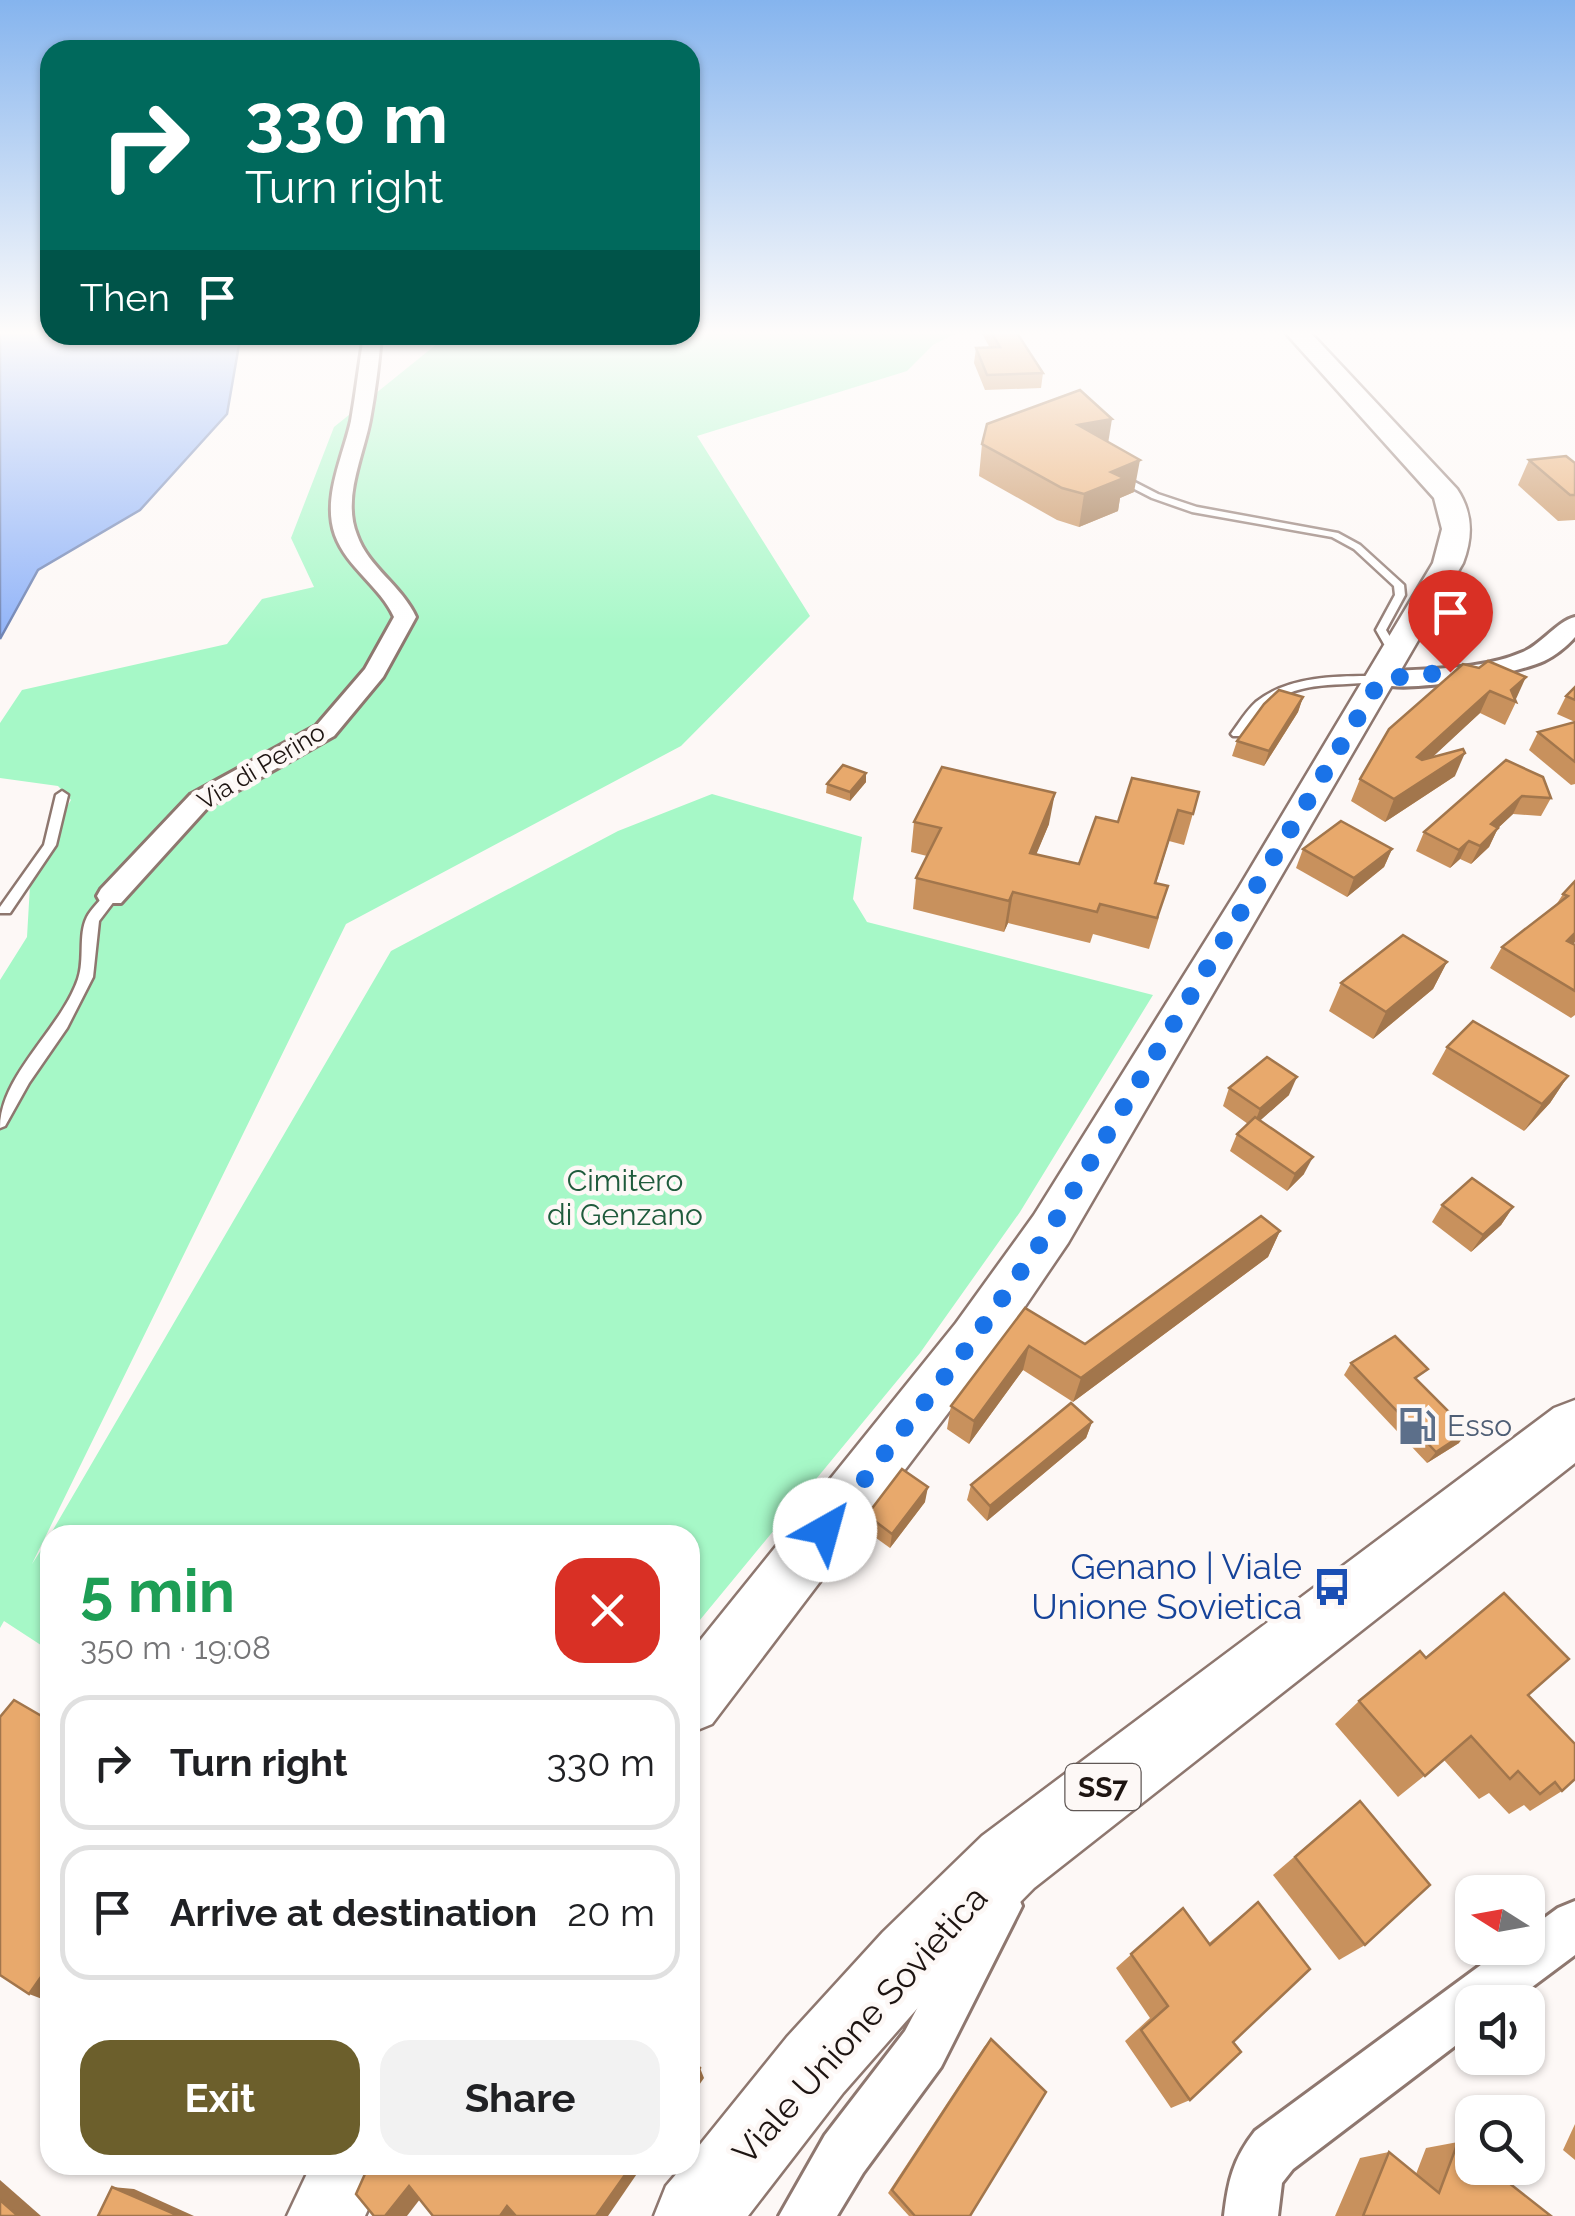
<!DOCTYPE html>
<meta charset="utf-8">
<style>
:root{--surface:#fff;--page:#f2f2f2;--text:#202124;--muted:#757577;--line:#e0e0e0;--accent:#6c5f2c}
body{margin:0;font-family:Raleway,sans-serif;background:var(--page);color:var(--text);height:100vh;display:flex;flex-direction:column;font-size:38px;white-space:nowrap}
*{box-sizing:border-box;margin:0}
p{font-size:32px;color:var(--muted)}
.icon{flex:none;width:55px;height:55px;fill:none;stroke:currentColor;stroke-width:2;stroke-linecap:round;stroke-linejoin:round}
.map{position:relative;flex:1;overflow:hidden}
.panel{position:absolute;left:40px;top:1525px;width:660px;height:650px;display:flex;flex-direction:column;background:var(--surface);border-radius:30px;box-shadow:0 2px 8px #0004}
.panel>*{flex:none}
.guide{position:absolute;left:40px;top:40px;width:660px;height:305px;border-radius:30px;box-shadow:0 2px 8px #0004;background:#00695c;color:#fff;overflow:hidden}
.needle{width:65px;rotate:281deg}
.fabs{position:absolute;left:1455px;top:1875px;display:grid;gap:20px}
.fabs a{display:grid;place-items:center;width:90px;height:90px;border-radius:20px;background:var(--surface);box-shadow:0 2px 8px #0004;font-size:50px}
.pin{position:absolute;display:grid;place-items:center;width:85px;height:85px;color:#fff;margin:-102px -42px;border-radius:50% 50% 50% 0;rotate:-45deg;box-shadow:0 0 10px #0007}
.pin .icon{rotate:45deg}
.me{position:absolute;width:110px;margin:-55px;rotate:38deg;stroke-linejoin:round;filter:drop-shadow(0 0 8px #0008)}
.turn{display:flex;align-items:center;gap:35px;height:210px;padding:0 40px;font-size:45px}
.turn .icon{width:130px;height:130px;stroke-width:2.5}
.turn b{display:block;font-size:70px;line-height:85px}
.then{display:flex;align-items:center;height:95px;padding:0 40px;background:#0003;gap:20px;font-size:38px}
.round{display:grid;place-items:center;flex:none;width:105px;height:105px;border-radius:30px;background:var(--page)}
.headline{display:flex;align-items:center;justify-content:space-between;height:170px;padding:0 40px}
h1{font-size:60px;font-weight:700;line-height:75px;color:#1e9e55}
.button{display:flex;gap:20px;margin-top:auto;padding:20px 40px}
.button a{flex:1;height:115px;border-radius:30px;background:var(--accent);color:#fff;font-size:40px;font-weight:700;line-height:115px;text-align:center}
.button a+a{background:var(--page);color:var(--text)}
ul{padding:0;list-style:none}
li{display:flex;align-items:center;gap:30px;height:135px;margin:0 20px 15px;padding:0 20px;border:5px solid var(--line);border-radius:30px}
li div{flex:1}
li b{display:block;font-size:38px}
li em{font-style:normal}
.map>svg:first-child{display:block}
.green{fill:#a6f8c7}
.water{fill:#90b3f8;stroke:#6e83b3;stroke-width:2.5}
.lines{fill:none;stroke-linecap:round;stroke-linejoin:round}
.service-casing{stroke:#8e776f;stroke-width:5}
.minor-casing{stroke:#8e776f;stroke-width:6}
.secondary-casing{stroke:#8e776f;stroke-width:5}
.primary-casing{stroke:#8e776f;stroke-width:5}
.service{fill:#fff;fill-rule:evenodd}
.minor{fill:#fff;fill-rule:evenodd}
.secondary{fill:#fff;fill-rule:evenodd}
.primary{fill:#fff;fill-rule:evenodd}
.wall{fill:#c8915d}
.shaded-wall{fill:#a2764c}
.building{fill:#e8a96c;stroke:#a2764c;stroke-width:2.5}
.route{stroke:#1a73e8;stroke-width:18;stroke-dasharray:0 32.4}
.labels{text-anchor:middle;stroke-width:9;stroke-linejoin:round;paint-order:stroke}
.far-street-label{font-size:25px;fill:#1d1411;stroke:#fdf8f6}
.shield{fill:#fdf8f6;stroke:#605856;stroke-width:2.5}
.shield-label{font-size:28px;font-weight:bold;fill:#1d1411}
.park-label{font-size:30px;fill:#1f5b3c;stroke:#fdf8f6}
.service-label{font-size:30px;fill:#4e5e75;stroke:#fdf8f6;text-anchor:start}
.near-transit-label{font-size:35px;fill:#164399;stroke:#fdf8f6;text-anchor:end}
.near-street-label{font-size:35px;fill:#1d1411;stroke:#fdf8f6}
</style>
<div class="map">
<svg width="1575" height="2216" viewBox="0 0 1575 2216">
<rect width="100%" height="100%" fill="#fdf8f6"/>
<g class="green">
<path d="M690 330H962L933 345 907 371 697 436 810 616 681 746 346 924 32 1564 50 1536V1651L4 1621 0 1628V980L27 937 31 868 71 800 58 786 0 778V723L22 690 227 644 262 599 314 587 291 538 334 427 448 335H690Z"/>
<path d="M712 794 862 837 853 899 867 922 1153 995 1020 1212 920 1353 690 1632V1535H50L391 951 618 831Z"/>
</g>
<path class="water" d="M0 330H50V335H229L239 345 227 414 140 510 38 570 0 639Z"/>
<g class="lines">
<g class="service-casing">
<g id="service">
<path d="M1115 475H1121L1158 494 1197 507 1338 533 1360 545 1404 585 1405 595 1386 630 1392 640 1404 648 1399 651 1384 644 1376 630 1395 595 1394 586 1354 549 1332 537 1192 512 1152 498 1115 479Z"/>
<path d="M1381 676 1385 677V681C1320 689 1284 674 1241 736H1233L1231 734C1239 723 1246 711 1256 702 1289 675 1341 676 1381 676Z"/>
<path d="M62 791 68 795 56 845 10 913H0V907L44 845 56 795Z"/>
<path d="M111 892 118 896 99 921 93 977 67 1028 29 1083 5 1126 0 1128C0 1075 61 1029 78 979 85 960 78 935 87 917 91 909 100 901 106 893Z"/>
</g>
</g>
<g class="minor-casing">
<g id="minor">
<path d="M381 335C379 362 375 393 370 420 363 457 342 498 357 535 368 567 402 586 416 617L383 677 334 736 208 807 121 903H101L97 896 101 889 190 795 316 726 365 669 394 617C380 586 347 568 335 535 322 498 343 457 351 421 356 393 359 364 364 336Z"/>
<path d="M1575 617V637C1566 647 1556 655 1544 661 1517 674 1388 699 1369 679L1381 672C1428 668 1479 671 1523 652 1542 644 1556 622 1575 617Z"/>
<path d="M998 1882 1015 1889 1022 1906 941 2067 863 2173 837 2216H779L825 2135 905 2031 981 1889Z"/>
<path d="M1575 1901V1955L1512 2002H1472V2033L1293 2169 1282 2183 1278 2216H1224C1228 2181 1233 2159 1255 2131L1504 1948H1528V1930L1558 1908Z"/>
</g>
</g>
<g class="secondary-casing">
<g id="secondary">
<path d="M1283 330H1308L1457 489C1473 513 1473 537 1463 563L1068 1243 992 1355 712 1724 690 1733V1653L956 1323 1034 1215 1238 889 1433 563 1442 529 1434 498Z"/>
<path d="M311 2165H388L365 2216H287Z"/>
</g>
</g>
<g class="primary-casing">
<path id="primary" d="M1575 1400V1463L1034 1888 937 1986 843 2093 748 2216H654L666 2186 684 2165H690V2157L787 2037 883 1932 982 1836 1554 1408Z"/>
</g>
<use href="#service" class="service"/>
<use href="#minor" class="minor"/>
<use href="#secondary" class="secondary"/>
<use href="#primary" class="primary"/>
</g>
<g class="wall">
<path d="M980 330H1015L1043 373 1041 388 985 390 974 363 976 348H990Z"/>
<path d="M1108 442 1134 492 1120 498 1118 511 1079 527 1057 520 979 476 982 444Z"/>
<path d="M1529 460 1575 463V520L1558 521 1518 485Z"/>
<path d="M1463 664 1515 700 1516 702 1505 725 1480 713 1432 757 1455 776 1385 822 1351 801 1360 779Z"/>
<path d="M1575 687V722L1557 714 1566 696Z"/>
<path d="M1303 697 1298 712 1264 766 1232 756 1237 741Z"/>
<path d="M1575 722V784L1571 785 1529 750 1538 732Z"/>
<path d="M1506 760 1551 798 1541 816 1513 814 1498 828 1489 847 1471 864 1460 859 1450 868 1416 851 1424 832Z"/>
<path d="M866 782 850 801 826 793 827 784Z"/>
<path d="M1199 792 1184 845 1169 841 1156 883 1159 917 1149 949 1093 934 1090 943 1008 923 1004 932 913 909 916 878 927 856 911 852 914 822 1049 824 1036 854 1079 864 1118 822Z"/>
<path d="M1303 849H1392L1384 867 1347 897 1296 868Z"/>
<path d="M1575 881V942L1573 944 1575 946V1015L1571 1018 1490 968 1502 947 1556 905 1563 894Z"/>
<path d="M1447 962 1433 989 1373 1039 1329 1011 1341 983Z"/>
<path d="M1447 1047 1568 1076 1550 1103 1524 1131 1432 1074Z"/>
<path d="M1229 1088 1289 1095 1260 1120 1304 1174 1287 1191 1230 1151 1237 1134 1248 1124 1223 1106Z"/>
<path d="M1442 1205 1513 1207 1501 1225 1471 1252 1432 1222Z"/>
<path d="M1280 1231 1268 1257 1073 1402 1023 1370 969 1444 947 1429 951 1406 1025 1308 1085 1344Z"/>
<path d="M1351 1363 1419 1381 1459 1443 1427 1463 1344 1375Z"/>
<path d="M1092 1422 1086 1438 987 1521 967 1500 971 1485Z"/>
<path d="M925 1502 890 1548 865 1530 867 1515Z"/>
<path d="M1426 1658 1528 1695 1562 1791 1530 1811 1524 1805 1509 1814 1489 1793 1479 1799 1444 1760 1398 1797 1335 1724 1359 1701Z"/>
<path d="M1336 1821 1365 1945 1339 1960 1273 1875Z"/>
<path d="M1258 1902 1190 2100 1171 2108 1125 2041 1150 2018 1116 1968 1183 1908 1209 1943Z"/>
<path d="M991 2039 970 2216H909L888 2193 984 2047Z"/>
<path d="M1575 2124V2160L1563 2150Z"/>
<path d="M1458 2142 1551 2216H1335L1360 2158 1389 2152 1416 2174 1426 2148Z"/>
</g>
<g class="shaded-wall">
<path d="M1112 419 1107 450 1078 425Z"/>
<path d="M1140 460 1134 492 1120 498 1118 511 1079 527 1084 494 1111 472Z"/>
<path d="M1526 677 1516 699 1513 701 1511 690Z"/>
<path d="M1490 691 1480 713 1408 780 1417 757Z"/>
<path d="M1303 697 1298 712 1264 766 1269 751Z"/>
<path d="M1465 753 1455 776 1385 822 1394 799Z"/>
<path d="M866 773V782L850 801V792Z"/>
<path d="M1055 793 1049 824 1024 884 1030 853Z"/>
<path d="M1522 796 1513 814 1482 843 1491 824Z"/>
<path d="M1498 828 1489 847 1471 864 1480 846Z"/>
<path d="M1469 841 1460 859 1450 868 1459 850Z"/>
<path d="M1392 849 1384 867 1347 897 1354 878Z"/>
<path d="M1013 892 1008 923 1004 932 1009 901Z"/>
<path d="M1575 933V942L1555 962 1567 941Z"/>
<path d="M1447 962 1433 989 1373 1039 1386 1012Z"/>
<path d="M1568 1076 1550 1103 1524 1131 1542 1104Z"/>
<path d="M1297 1077 1289 1095 1253 1127 1260 1109Z"/>
<path d="M1313 1157 1304 1174 1287 1191 1295 1174Z"/>
<path d="M1513 1207 1501 1225 1471 1252 1483 1235Z"/>
<path d="M1280 1231 1268 1257 1073 1402 1081 1378Z"/>
<path d="M1029 1346 1023 1370 969 1444 974 1421Z"/>
<path d="M1092 1422 1086 1438 987 1521 990 1506Z"/>
<path d="M1468 1431 1459 1443 1427 1463 1436 1452Z"/>
<path d="M928 1487 925 1502 890 1548 892 1534Z"/>
<path d="M50 1964V2002L29 1994Z"/>
<path d="M700 2068 704 2078 690 2098V2083Z"/>
<path d="M632 2165H643L608 2216H596Z"/>
<path d="M0 2180 41 2216H18L0 2200Z"/>
<path d="M409 2186 427 2190 407 2216H385Z"/>
<path d="M112 2187 134 2189 194 2216H179Z"/>
<path d="M507 2206 516 2216H500Z"/>
</g>
<g class="building">
<path d="M990 330H1015L1043 373 987 375 976 348 1000 347Z"/>
<path d="M1080 390 1112 419 1078 425 1140 460 1111 472 1124 478 1084 494 1062 488 982 444 987 424Z"/>
<path d="M1566 456 1575 463V495H1570L1529 460Z"/>
<path d="M1488 661 1526 677 1511 690 1516 702 1490 691 1417 757 1422 760 1463 749 1465 753 1394 799 1360 779 1389 729 1463 664 1479 668Z"/>
<path d="M1575 687V700L1566 696Z"/>
<path d="M1279 690 1303 697 1269 751 1237 741 1264 704Z"/>
<path d="M1575 722V762L1538 732Z"/>
<path d="M1506 760 1543 777 1551 798 1522 796 1491 824 1498 828 1480 846 1469 841 1459 850 1424 832Z"/>
<path d="M843 765 866 773 850 792 827 784Z"/>
<path d="M942 767 1055 793 1030 853 1079 864 1096 817 1118 822 1132 778 1199 792 1193 814 1178 810 1155 883 1168 886 1157 918 1100 904 1097 912 1013 892 1009 901 916 878 941 828 914 822Z"/>
<path d="M1341 821 1392 849 1354 878 1303 849Z"/>
<path d="M1575 881V933L1567 941 1575 945V991L1502 947 1568 896 1563 894Z"/>
<path d="M1403 935 1447 962 1386 1012 1341 983Z"/>
<path d="M1473 1021 1568 1076 1542 1104 1447 1047Z"/>
<path d="M1267 1057 1297 1077 1260 1109 1229 1088Z"/>
<path d="M1255 1117 1313 1157 1295 1174 1237 1134Z"/>
<path d="M1472 1178 1513 1207 1483 1235 1442 1205Z"/>
<path d="M1261 1216 1280 1231 1081 1378 1029 1346 974 1421 951 1406 1025 1308 1085 1344Z"/>
<path d="M1395 1336 1428 1369 1415 1378 1468 1431 1436 1452 1351 1363Z"/>
<path d="M1071 1403 1092 1422 990 1506 971 1485Z"/>
<path d="M902 1469 928 1487 892 1534 867 1515Z"/>
<path d="M1504 1593 1569 1659 1528 1695 1575 1744V1779L1562 1791 1555 1782 1540 1794 1518 1771 1510 1779 1471 1736 1425 1776 1359 1701 1420 1651 1426 1658Z"/>
<path d="M14 1700 50 1721V1964L29 1994 0 1975V1717Z"/>
<path d="M1360 1801 1430 1885 1365 1945 1295 1857Z"/>
<path d="M1258 1902 1310 1969 1233 2042 1241 2052 1190 2100 1141 2030 1168 2006 1131 1954 1183 1908 1210 1945Z"/>
<path d="M991 2039 1046 2092 970 2216H915L892 2190Z"/>
<path d="M690 2058 700 2068 690 2083Z"/>
<path d="M1458 2142 1472 2153V2168H1490L1551 2216H1363L1389 2152 1439 2193Z"/>
<path d="M369 2165H632L596 2216H516L507 2206 500 2216H433L409 2186 385 2216H374L356 2194Z"/>
<path d="M112 2187 179 2216H98Z"/>
<path d="M0 2200 18 2216H0Z"/>
</g>
<linearGradient id="sky" x2="0" y2="1"><stop stop-color="#85b4ee"/><stop offset="0.52" stop-color="#fefcfb"/><stop offset="1" stop-color="#fefcfb" stop-opacity="0"/></linearGradient>
<rect width="1575" height="640" fill="url(#sky)"/>
<g class="lines">
<path class="route" d="M825 1530 974 1339 1051 1228 1381 679 1450 672"/>
</g>
<defs>
<g id="fuel-bare" transform="scale(3)"><path d="M-5.5-6h7V0h2V4h1.3V-2.5L3-4.5l.8-.8L6-3V5H2.5V1h-1V6h-7ZM-4.2-4.7v3.2H.2V-4.7Z" fill="#5c6f8a" stroke="#fdf8f6" stroke-width="2.5" paint-order="stroke"/></g>
<g id="bus-bare" transform="scale(3)"><path d="M-5-6H5V4H4V6H2V4H-2V6H-4V4H-5ZM-3.5-4V0h7V-4ZM-3.5 1.2v1.5H-2V1.2ZM2 1.2v1.5H3.5V1.2Z" fill="#1a4fb4" stroke="#fdf8f6" stroke-width="2.5" paint-order="stroke"/></g>
</defs>
<g fill-rule="evenodd">
<use href="#fuel-bare" x="1417" y="1426"/>
<use href="#bus-bare" x="1332" y="1587"/>
</g>
<g class="labels">
<g class="far-street-label">
<text transform="translate(261 766) rotate(-31)" y="9">Via di Perino</text>
</g>
<rect class="shield" x="1065.5" y="1764" width="75" height="46" rx="8"/>
<g class="shield-label">
<text x="1103" y="1797">SS7</text>
</g>
<g class="park-label">
<text x="625" y="1191">Cimitero<tspan x="625" dy="34">di Genzano</tspan></text>
</g>
<g class="service-label">
<text x="1447" y="1436">Esso</text>
</g>
<g class="near-transit-label">
<text x="1302" y="1579">Genano | Viale<tspan x="1302" dy="40">Unione Sovietica</tspan></text>
</g>
<g class="near-street-label">
<text transform="translate(860 2025) rotate(-48)" y="12">Viale Unione Sovietica</text>
</g>
</g>
</svg>
<div class="fabs">
<a><svg class="needle" viewBox="-14 -14 28 28"><path d="M0-13l5 13h-10z" fill="#e53935"/><path d="M0 13l5-13h-10z" fill="#757577"/></svg></a>
<a><svg class="icon" aria-label="sound" viewBox="0 0 24 24"><path d="M4 9h4l5-4v14l-5-4H4zM17 9q2 3 0 6"/></svg></a>
<a><svg class="icon" aria-label="search" viewBox="0 0 24 24"><circle cx="10" cy="10" r="6"/><path d="M15 15l6 6"/></svg></a>
</div>
<div class="pin" style="left:1450px;top:672px;background:#d93025"><svg class="icon" aria-label="arrive" viewBox="0 0 24 24"><path d="M6 21V4h12l-3 4 3 4H6"/></svg></div>
<svg class="me" style="left:825px;top:1530px" viewBox="-20 -20 40 40"><circle r="19" fill="#fff"/><path d="M0-13L10 11 0 6-10 11z" fill="#1a73e8"/></svg>
<div class="guide">
<div class="turn"><svg class="icon" aria-label="right" viewBox="0 0 24 24"><path d="M7 20v-9h11M14 6l5 5-5 5"/></svg><div><b>330 m</b>Turn right</div></div>
<div class="then">Then<svg class="icon" aria-label="arrive" viewBox="0 0 24 24"><path d="M6 21V4h12l-3 4 3 4H6"/></svg></div>
</div>
<section class="panel">
<div class="headline"><div><h1>5 min</h1><p>350 m · 19:08</p></div><a class="round" style="background:#d93025;color:#fff"><svg class="icon" aria-label="close" viewBox="0 0 24 24"><path d="M6 6l12 12M18 6L6 18"/></svg></a></div>
<ul>
<li><svg class="icon" aria-label="right" viewBox="0 0 24 24"><path d="M7 20v-9h11M14 6l5 5-5 5"/></svg><div><b>Turn right</b></div><em>330 m</em></li>
<li><svg class="icon" aria-label="arrive" viewBox="0 0 24 24"><path d="M6 21V4h12l-3 4 3 4H6"/></svg><div><b>Arrive at destination</b></div><em>20 m</em></li>
</ul>
<div class="button"><a>Exit</a><a>Share</a></div>
</section>
</div>
